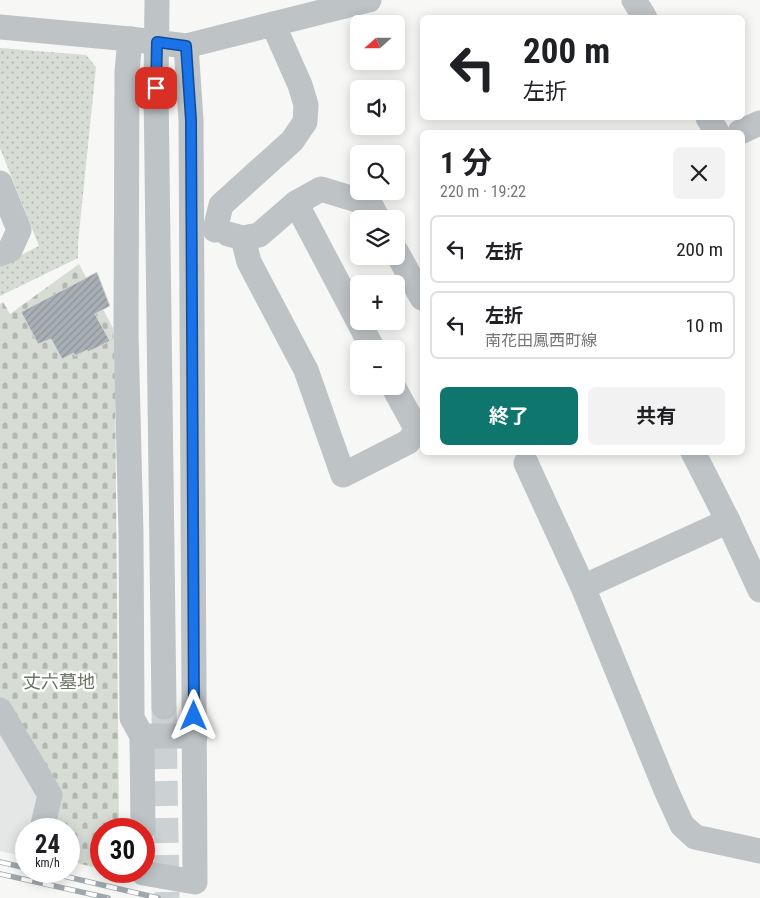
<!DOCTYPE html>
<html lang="ja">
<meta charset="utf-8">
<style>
:root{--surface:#fff;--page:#f2f2f2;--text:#202124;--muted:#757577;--line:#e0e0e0;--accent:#0f766e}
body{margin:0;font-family:"Roboto Condensed","Noto Sans JP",sans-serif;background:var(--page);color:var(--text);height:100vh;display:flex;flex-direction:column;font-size:19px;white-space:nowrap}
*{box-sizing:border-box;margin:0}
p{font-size:16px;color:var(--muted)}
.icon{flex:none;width:28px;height:28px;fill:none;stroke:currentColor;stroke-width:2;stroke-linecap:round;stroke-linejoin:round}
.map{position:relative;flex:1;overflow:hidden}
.panel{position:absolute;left:420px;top:130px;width:325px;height:325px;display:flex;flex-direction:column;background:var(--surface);border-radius:8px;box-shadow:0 2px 12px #0003}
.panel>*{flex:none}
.guide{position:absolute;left:420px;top:15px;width:325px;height:105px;border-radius:8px;box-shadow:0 2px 12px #0003;background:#fff;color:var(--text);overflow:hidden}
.needle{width:32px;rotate:249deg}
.controls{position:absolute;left:350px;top:15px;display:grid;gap:10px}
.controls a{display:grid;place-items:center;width:55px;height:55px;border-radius:8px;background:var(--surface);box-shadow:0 2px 12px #0003;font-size:25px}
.speed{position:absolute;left:15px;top:818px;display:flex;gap:10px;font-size:25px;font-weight:700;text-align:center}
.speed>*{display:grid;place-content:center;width:65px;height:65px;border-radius:50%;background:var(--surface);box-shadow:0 2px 12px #0003;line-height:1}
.speed small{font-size:12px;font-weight:400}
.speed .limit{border:8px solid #d22;background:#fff;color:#111}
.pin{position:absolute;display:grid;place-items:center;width:42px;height:42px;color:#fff;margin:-21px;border-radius:10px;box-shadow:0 2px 8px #0006}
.me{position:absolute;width:55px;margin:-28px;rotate:0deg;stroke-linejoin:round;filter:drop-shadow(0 0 4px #0008)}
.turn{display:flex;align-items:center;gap:18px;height:105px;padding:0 20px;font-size:22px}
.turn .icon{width:65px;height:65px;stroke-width:2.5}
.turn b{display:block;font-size:35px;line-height:42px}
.round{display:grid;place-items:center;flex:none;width:52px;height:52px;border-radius:8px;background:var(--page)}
.summary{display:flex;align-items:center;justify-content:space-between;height:85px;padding:0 20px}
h1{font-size:30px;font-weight:700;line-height:38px}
.primary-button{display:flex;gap:10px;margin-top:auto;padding:10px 20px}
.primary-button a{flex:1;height:58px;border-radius:8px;background:var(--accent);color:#fff;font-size:20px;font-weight:700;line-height:58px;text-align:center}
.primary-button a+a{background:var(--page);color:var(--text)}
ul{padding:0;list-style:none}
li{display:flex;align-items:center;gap:15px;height:68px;margin:0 10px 8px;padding:0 10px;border:2px solid var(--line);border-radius:8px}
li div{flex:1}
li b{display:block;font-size:19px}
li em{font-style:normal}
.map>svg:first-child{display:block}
.built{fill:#e5e6e6}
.cemetery{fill:url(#cemetery-stones)}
.park{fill:url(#park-dots)}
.building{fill:url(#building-hatch);stroke:#d9d9d7}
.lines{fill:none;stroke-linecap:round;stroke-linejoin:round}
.minor-tunnel{stroke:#ccd1d3;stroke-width:25;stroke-dasharray:25 12;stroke-linecap:butt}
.minor{stroke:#bec3c6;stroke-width:25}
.rail-casing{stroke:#a0a7ac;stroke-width:5.5}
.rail{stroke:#fff;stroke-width:4;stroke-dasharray:11;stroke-linecap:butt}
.route-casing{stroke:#114b97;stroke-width:12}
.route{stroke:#1a73e8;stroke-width:9}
.labels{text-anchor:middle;stroke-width:5;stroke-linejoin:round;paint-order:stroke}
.park-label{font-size:18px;fill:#677663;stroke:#fff}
</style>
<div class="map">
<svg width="760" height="898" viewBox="0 0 760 898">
<defs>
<pattern id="cemetery-stones" width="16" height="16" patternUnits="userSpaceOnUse" patternTransform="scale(1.25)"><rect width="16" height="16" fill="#d7dcd4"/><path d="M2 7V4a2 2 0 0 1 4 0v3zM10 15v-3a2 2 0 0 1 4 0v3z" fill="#b2b7b2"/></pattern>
<pattern id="park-dots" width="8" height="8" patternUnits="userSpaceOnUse" patternTransform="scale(1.25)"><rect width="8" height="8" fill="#d7dcd4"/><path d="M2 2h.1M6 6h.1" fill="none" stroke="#b2b7b2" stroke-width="1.8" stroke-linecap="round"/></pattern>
<pattern id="building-hatch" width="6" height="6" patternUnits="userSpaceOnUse" patternTransform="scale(1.25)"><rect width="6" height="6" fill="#a8b0b5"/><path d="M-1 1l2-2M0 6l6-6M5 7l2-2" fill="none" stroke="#8d9499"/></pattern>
</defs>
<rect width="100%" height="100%" fill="#f7f7f5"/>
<path class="built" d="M0 720 41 795 34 829H26V857L0 851Z"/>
<path class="cemetery" d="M79 264 113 328 115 378 119 829H101V869L69 861V829H54L0 698V304L3 302 10 314Z"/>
<path class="park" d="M0 48 86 55 96 67 78 243V258L0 296V266L39 246 0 148Z"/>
<path class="building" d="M97 272 110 306 95 314 110 341 88 352 87 350 75 356 74 353 62 359 51 339 38 344 21 312Z"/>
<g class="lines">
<path class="minor-tunnel" d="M164 707 167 898"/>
<g class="minor">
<path d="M157 0 156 88 164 707"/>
<path d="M634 0 645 18"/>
<path d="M0 27 130 39 186 46 369 0"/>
<path d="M130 39 127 72 126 333 131 534 132 718 142 736H195"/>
<path d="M708 118 717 132"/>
<path d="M740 132 760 123"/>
<path d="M0 183 19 230 10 250 0 254"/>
<path d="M296 203 373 349"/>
<path d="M215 230 221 205 292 141 305 122 306 105 300 85 273 24"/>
<path d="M228 234 243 238 259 235 296 203 321 189 370 204 378 219"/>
<path d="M243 238 249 262 306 370 343 475 408 442 422 424"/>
<path d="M396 251 422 298"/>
<path d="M393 386 417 430"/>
<path d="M693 452 728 521 760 590"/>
<path d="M526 463 583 587 666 790 682 825 695 837 760 851"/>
<path d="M583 587 728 521"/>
<path d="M0 710 50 795 42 829"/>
<path d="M142 736 143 829"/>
<path d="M143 871V873L195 882 191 120 186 46"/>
</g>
<g class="rail-casing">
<g id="rail">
<path d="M0 862 26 868"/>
<path d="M42 871 158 898"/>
<path d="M0 874 108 898"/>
</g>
</g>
<use href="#rail" class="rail"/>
</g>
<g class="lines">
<g class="route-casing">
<path id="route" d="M156 88 157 42 186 46 191 120 194 716"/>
</g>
<use href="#route" class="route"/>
</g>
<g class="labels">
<g class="park-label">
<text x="59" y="688">丈六墓地</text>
</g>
</g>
</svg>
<div class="controls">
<a><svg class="needle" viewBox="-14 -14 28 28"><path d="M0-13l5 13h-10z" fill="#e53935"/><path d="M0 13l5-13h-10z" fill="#757577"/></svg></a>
<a><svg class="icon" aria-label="sound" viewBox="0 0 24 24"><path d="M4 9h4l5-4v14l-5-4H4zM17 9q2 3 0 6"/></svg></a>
<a><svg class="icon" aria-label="search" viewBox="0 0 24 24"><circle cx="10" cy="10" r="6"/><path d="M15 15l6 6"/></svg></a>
<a><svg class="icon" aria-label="layers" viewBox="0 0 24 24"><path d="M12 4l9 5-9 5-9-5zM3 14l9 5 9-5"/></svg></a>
<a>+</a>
<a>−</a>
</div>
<div class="speed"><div>24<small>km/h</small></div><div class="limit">30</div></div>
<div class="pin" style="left:156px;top:88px;background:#d93025"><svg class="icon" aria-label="arrive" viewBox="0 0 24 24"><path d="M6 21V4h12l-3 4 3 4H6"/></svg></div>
<svg class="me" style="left:194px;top:716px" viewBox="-20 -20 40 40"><path d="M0-17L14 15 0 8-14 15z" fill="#1a73e8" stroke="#fff" stroke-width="4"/></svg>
<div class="guide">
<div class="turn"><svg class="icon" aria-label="left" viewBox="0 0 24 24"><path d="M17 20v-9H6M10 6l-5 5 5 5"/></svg><div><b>200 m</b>左折</div></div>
</div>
<section class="panel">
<div class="summary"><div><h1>1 分</h1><p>220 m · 19:22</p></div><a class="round"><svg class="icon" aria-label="close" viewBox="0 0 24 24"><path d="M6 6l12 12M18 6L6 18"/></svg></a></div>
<ul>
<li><svg class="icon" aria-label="left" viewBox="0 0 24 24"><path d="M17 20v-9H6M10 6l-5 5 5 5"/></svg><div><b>左折</b></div><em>200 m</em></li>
<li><svg class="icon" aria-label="left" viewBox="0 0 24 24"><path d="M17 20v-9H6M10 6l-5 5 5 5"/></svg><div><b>左折</b><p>南花田鳳西町線</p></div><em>10 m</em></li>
</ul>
<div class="primary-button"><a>終了</a><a>共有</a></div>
</section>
</div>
